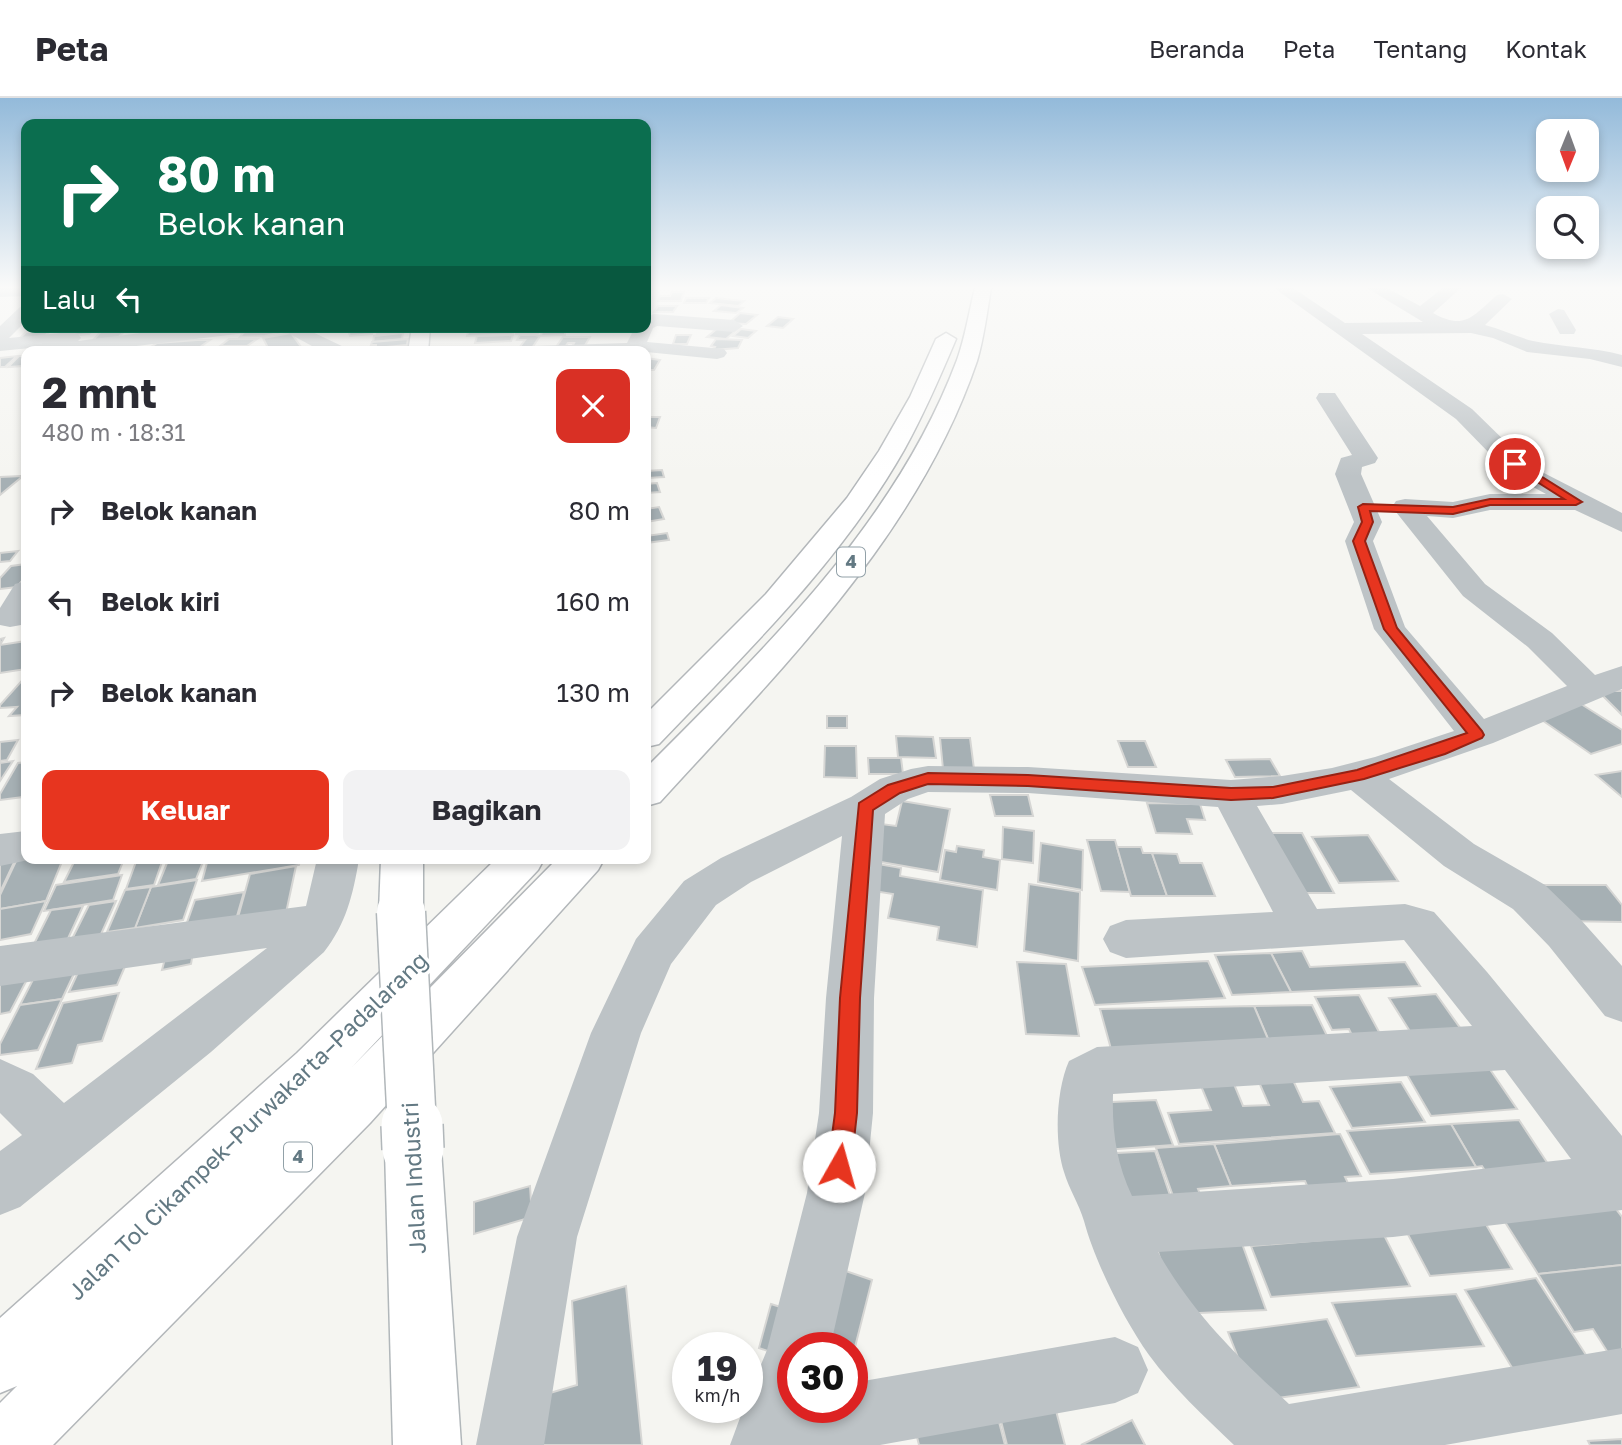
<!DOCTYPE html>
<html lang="id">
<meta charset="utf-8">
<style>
:root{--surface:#fff;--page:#f2f2f3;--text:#2b2b33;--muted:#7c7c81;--line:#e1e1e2;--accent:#e7351f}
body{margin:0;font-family:"Golos Text",sans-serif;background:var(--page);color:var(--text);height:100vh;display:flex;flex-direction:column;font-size:26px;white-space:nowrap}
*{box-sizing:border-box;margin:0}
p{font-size:23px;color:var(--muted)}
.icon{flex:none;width:38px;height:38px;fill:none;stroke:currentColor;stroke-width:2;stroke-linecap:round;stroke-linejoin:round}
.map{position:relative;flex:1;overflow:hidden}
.sheet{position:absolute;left:21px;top:248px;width:630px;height:518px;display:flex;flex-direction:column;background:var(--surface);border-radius:14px;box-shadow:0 4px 10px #0003}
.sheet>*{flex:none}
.hud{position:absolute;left:21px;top:21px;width:630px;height:214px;border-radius:14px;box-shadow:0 4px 10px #0003;background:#0b6e4f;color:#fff;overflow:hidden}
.needle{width:46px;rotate:181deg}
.tools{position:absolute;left:1536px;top:21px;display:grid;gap:14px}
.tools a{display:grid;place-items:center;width:63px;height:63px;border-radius:14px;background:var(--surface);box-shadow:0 4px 10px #0003;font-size:35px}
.speed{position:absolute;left:672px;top:1234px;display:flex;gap:14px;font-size:35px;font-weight:700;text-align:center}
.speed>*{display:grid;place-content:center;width:91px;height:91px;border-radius:50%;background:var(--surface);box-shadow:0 4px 10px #0003;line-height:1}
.speed small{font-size:18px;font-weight:400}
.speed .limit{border:10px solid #d22;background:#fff;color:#111}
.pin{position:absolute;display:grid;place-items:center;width:60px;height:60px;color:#fff;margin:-30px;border:4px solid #fff;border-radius:50%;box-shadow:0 2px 7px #0007}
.me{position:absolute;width:77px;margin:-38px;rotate:7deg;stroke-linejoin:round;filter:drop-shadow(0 0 5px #0008)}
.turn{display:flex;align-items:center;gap:24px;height:147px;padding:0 21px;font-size:32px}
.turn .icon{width:91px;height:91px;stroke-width:2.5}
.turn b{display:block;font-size:49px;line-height:60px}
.then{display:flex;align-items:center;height:66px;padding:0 21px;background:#0003;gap:14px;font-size:26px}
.round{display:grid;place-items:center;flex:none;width:74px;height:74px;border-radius:14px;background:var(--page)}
.head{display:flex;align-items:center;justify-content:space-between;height:119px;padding:0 21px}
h1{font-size:42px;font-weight:700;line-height:52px}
.cta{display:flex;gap:14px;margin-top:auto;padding:14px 21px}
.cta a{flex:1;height:80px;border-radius:14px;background:var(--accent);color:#fff;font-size:28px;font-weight:700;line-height:80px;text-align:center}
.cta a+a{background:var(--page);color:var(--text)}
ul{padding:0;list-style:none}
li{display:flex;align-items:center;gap:21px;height:91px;padding:0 21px}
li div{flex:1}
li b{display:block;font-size:26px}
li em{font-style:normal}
header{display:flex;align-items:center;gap:42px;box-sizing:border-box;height:98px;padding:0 35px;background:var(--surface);border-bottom:2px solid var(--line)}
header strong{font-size:33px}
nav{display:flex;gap:38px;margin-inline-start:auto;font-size:24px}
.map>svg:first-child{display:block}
.building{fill:#a6b0b4;stroke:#d6d6d4;stroke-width:2}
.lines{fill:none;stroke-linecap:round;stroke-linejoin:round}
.major-casing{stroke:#b1b7ba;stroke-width:3}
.highway-casing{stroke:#b3b7ba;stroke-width:3}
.minor{fill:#bdc3c6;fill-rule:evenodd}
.major{fill:#fff;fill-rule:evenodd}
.highway{fill:#fff;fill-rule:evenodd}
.major-bridge-far1-casing{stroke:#b1b7ba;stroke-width:51;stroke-linecap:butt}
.major-bridge-casing{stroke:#b1b7ba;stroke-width:64;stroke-linecap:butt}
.major-bridge-far1{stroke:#fff;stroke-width:48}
.major-bridge{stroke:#fff;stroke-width:61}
.route{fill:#e7351f;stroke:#962214;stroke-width:2}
.labels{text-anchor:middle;stroke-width:7;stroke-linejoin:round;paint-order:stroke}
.shield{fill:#fff;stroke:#92a1a8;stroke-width:2}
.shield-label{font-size:18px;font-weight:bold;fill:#637983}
.near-street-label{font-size:23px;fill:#637983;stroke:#fff}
</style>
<header>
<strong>Peta</strong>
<nav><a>Beranda</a><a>Peta</a><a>Tentang</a><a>Kontak</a></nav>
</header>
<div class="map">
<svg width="1622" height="1347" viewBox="0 0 1622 1347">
<rect width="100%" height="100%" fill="#f5f5f1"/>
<g class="building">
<path d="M672 194H684L681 203H658L660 198H670Z"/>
<path d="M686 200H709L706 205H684Z"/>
<path d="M716 200 744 203 738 208 710 205Z"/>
<path d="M721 207 743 210 736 215 714 213Z"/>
<path d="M658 208H677L673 214H654Z"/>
<path d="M740 215 757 217 746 226 729 225Z"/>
<path d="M778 219 793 221 783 230 767 228Z"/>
<path d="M95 229 89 236 71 238 79 230Z"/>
<path d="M105 229H128L118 240 93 242Z"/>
<path d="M347 229H373L372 236 350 238Z"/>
<path d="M406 229V234L377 236 378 230Z"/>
<path d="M514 229 513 236 467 238 469 231Z"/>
<path d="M517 229H539L538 235 516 236Z"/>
<path d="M719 229 738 231 726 241 707 239Z"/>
<path d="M284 230 282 234 265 238 240 239 244 234Z"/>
<path d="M741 231 756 233 748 240 733 238Z"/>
<path d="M51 232 43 240 18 242 26 234Z"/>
<path d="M565 232V237L541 238 542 233Z"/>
<path d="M291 235 304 253 270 254 263 240Z"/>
<path d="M403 235 402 241 373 244 374 238Z"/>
<path d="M513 237 511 243 475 245 477 238Z"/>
<path d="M520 237H535L540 238 532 250H519L525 242H517Z"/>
<path d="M676 237H691L687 246H673Z"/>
<path d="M563 239H590L584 249H572L574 245H568L565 249H556Z"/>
<path d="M229 241H257L247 248H220Z"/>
<path d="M408 241 407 247 376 250V247H371L372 244Z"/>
<path d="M716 241 742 242 738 250 713 252 715 249 711 248Z"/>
<path d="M197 242H210L193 254 179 253 183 250H174L168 254H143L157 245Z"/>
<path d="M17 258 5 269H0V260Z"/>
<path d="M19 258H26L24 268 8 269Z"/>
<path d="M646 260 660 262 654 272H646Z"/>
<path d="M646 319H660L656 330 646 329Z"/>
<path d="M662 372 664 379 647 380 646 373Z"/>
<path d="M23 378 0 397V379Z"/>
<path d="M657 385 660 394 646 395V386Z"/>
<path d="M659 409 664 421 646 424V411Z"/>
<path d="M667 435 669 442 646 445V438Z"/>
<path d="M18 453 10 463 0 464V455Z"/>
<path d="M26 466V478L17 489 0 491V480L11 468Z"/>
<path d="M4 540 0 547 26 543V571L0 575V541Z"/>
<path d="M26 578V617L9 618 17 609 0 610V607Z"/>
<path d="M1598 593H1622V617Z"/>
<path d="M1581 606 1622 632V646L1591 656 1536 618Z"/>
<rect x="827" y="618" width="20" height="12"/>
<path d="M896 638 933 639 936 660 898 659Z"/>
<path d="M940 640H970L974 671H943Z"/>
<path d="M18 642 7 662 0 663V644Z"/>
<path d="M1118 643H1145L1156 669H1128Z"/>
<path d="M825 648H856L857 680 824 679Z"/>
<path d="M868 660H901L903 676H869Z"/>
<path d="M1270 661 1280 678 1235 679 1226 662Z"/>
<path d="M13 663 0 683V665Z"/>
<path d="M26 664V693L23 699 0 702V696L18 665Z"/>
<path d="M1622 673V699L1596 677Z"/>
<path d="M990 697H1028L1033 718H995Z"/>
<path d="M902 703 950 711 938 774 864 761 874 725 896 728Z"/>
<path d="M1147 705 1200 706 1205 722 1187 721 1192 736 1156 735Z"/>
<path d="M1003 729 1034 733 1033 765 1002 761Z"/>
<path d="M1268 735H1302L1334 795H1298Z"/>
<path d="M1368 737 1398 783 1339 785 1312 739Z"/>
<path d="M1087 742H1115L1130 794 1101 793Z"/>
<path d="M1041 745 1083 752 1082 792 1038 784Z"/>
<path d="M957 748 984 752 983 759 1000 762 997 792 940 782 945 752 956 754Z"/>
<path d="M1117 749H1141L1143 755H1152L1167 798H1131Z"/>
<path d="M1152 755 1177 756 1180 765H1202L1215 798H1167Z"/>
<path d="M18 756 0 794V759Z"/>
<path d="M26 760 63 761 46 803 0 811V797L17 761Z"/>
<path d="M124 761 118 776 64 784 75 762Z"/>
<path d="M137 761H163L154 787 126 791Z"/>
<path d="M192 761H204L196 781 158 787 167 765Z"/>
<path d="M208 761H300L299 767 202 783Z"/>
<path d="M867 764 901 770 900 778 983 792 977 849 937 842 939 829 888 820 893 796 861 791Z"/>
<path d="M296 768 286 815 237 823 250 776Z"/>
<path d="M122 777 113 802 44 813 56 787Z"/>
<path d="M197 782 183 822 135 830 151 789Z"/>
<path d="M1029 786 1080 794 1078 863 1024 853Z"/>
<path d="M1532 787H1606L1622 807V824L1559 823Z"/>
<path d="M151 789 135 830 107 834 125 792Z"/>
<path d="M244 794 235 825 184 833 195 802Z"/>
<path d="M46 803 31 836 0 842V811Z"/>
<path d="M116 803 97 845 68 849 89 807Z"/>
<path d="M83 808 65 847 31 852 51 812Z"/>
<path d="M195 843 191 866 162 872 168 849Z"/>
<path d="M132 852 117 887 69 894 85 859Z"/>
<path d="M1302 853 1310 869 1405 864 1420 888 1291 894 1271 855Z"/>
<path d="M1271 855 1291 894 1232 897 1215 857Z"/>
<path d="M82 859 62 901 20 907 42 864Z"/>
<path d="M1208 863 1225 900 1095 907 1082 869Z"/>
<path d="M1017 864 1066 866 1079 938 1026 936Z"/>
<path d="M33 870 10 914 0 916V874Z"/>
<path d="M119 895 102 943 78 947 72 965 36 971 63 905Z"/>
<path d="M1436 896 1468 941 1418 946 1389 900Z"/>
<path d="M1359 897 1385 945 1356 946 1349 931 1332 932 1315 899Z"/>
<path d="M62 901 38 952 0 957V946L20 907Z"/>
<path d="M1312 907 1331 946 1271 948 1254 908Z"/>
<path d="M1254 908 1271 948 1111 951 1100 911Z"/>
<path d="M1489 970 1517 1011 1431 1018 1406 975Z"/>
<path d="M1292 980 1303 1004 1319 1003 1335 1035 1179 1046 1168 1015 1211 1012 1201 988 1234 986 1243 1008 1269 1007 1258 982Z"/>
<path d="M1401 984 1425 1024 1352 1030 1330 989Z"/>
<path d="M1156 1002 1173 1047 1104 1052 1090 1005Z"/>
<path d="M1519 1022 1548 1066 1493 1085 1482 1068 1476 1069 1451 1026Z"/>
<path d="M1451 1026 1476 1069 1370 1076 1347 1033Z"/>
<path d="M1340 1036 1361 1078 1345 1079 1356 1102 1315 1105 1305 1083 1231 1088 1214 1046Z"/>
<path d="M1214 1046 1231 1088 1198 1091 1206 1113 1179 1115 1156 1050Z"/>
<path d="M1155 1053 1176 1115 1115 1118 1098 1056Z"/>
<path d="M530 1088 532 1119 474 1136V1104Z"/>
<path d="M1609 1102 1622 1119V1167L1538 1176 1498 1113Z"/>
<path d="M1484 1123 1512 1171 1430 1178 1404 1129Z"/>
<path d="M1384 1137 1410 1188 1271 1199 1251 1148Z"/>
<path d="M1240 1140 1266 1212 1177 1216 1155 1144Z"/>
<path d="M1622 1167V1268L1617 1269 1593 1231 1574 1234 1538 1176Z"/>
<path d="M837 1170 872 1182 854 1253 852 1250H844L818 1240Z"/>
<path d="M1536 1180 1588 1260 1514 1273 1465 1192Z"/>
<path d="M626 1188 642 1347H534L533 1300 577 1287 572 1203Z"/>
<path d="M1456 1196 1484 1248 1356 1258 1332 1205Z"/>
<path d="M771 1206 796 1214 785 1259 759 1250Z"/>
<path d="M1327 1221 1359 1289 1255 1303 1228 1234Z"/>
<path d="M852 1257 859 1258 855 1306H852Z"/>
<path d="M1054 1305 1065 1347H1007L999 1315Z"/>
<path d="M998 1320 1005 1347H919L916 1335Z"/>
<path d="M1132 1322 1145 1347H1081Z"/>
<path d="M1622 1341V1347H1590L1588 1343Z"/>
</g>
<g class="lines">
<g class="major-casing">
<g id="major">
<path d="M412 229H430L428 254H408Z"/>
<path d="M381 761H423V814L417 827 401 832 385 827 379 814Z"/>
<path d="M413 1024 433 1032 441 1051 461 1347H393L385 1051 393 1032Z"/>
</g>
</g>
<g class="highway-casing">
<g id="highway">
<path d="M975 190H991C987 214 984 240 977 263 918 437 781 571 660 704L646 708V670C765 550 896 425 957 262 965 240 969 214 975 190Z"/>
<path d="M946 235 956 241C940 279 924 316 904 352 841 463 747 554 659 646L646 649V616L766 496 847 400 879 353 910 299 936 241Z"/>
<path d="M496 761H544L538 772 352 969 557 761H604L598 772 370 1025 53 1347H0V1305L17 1288 0 1295V1220L297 955Z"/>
</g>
</g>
<g class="minor">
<path d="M0 190H26V198L0 199Z"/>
<path d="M1274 190H1293L1345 225 1423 224 1367 190H1387L1420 208 1443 190H1461L1433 215C1465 233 1473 218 1497 197L1503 196 1512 201 1485 227C1501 231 1517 239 1533 243 1562 249 1592 249 1622 257V269L1590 261 1527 254 1493 240 1471 235 1362 236 1472 311 1512 350 1542 374 1622 415V434L1575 412H1490L1453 420 1427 418 1485 486 1552 535 1595 577 1622 568V591L1493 645 1389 681 1474 746 1545 787 1581 822 1622 868V924L1605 918 1549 848 1513 811 1444 768 1351 692 1282 706 1257 708 1317 811 1405 806 1434 814 1487 874 1622 1038V1112L1393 1139 1158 1154C1193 1216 1238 1259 1289 1306L1622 1250V1316L1445 1347H1234C1205 1319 1173 1290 1149 1257 1124 1222 1095 1164 1084 1123 1079 1106 1069 1091 1064 1074 1054 1043 1056 992 1069 963L1097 949 1472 928 1404 842 1126 860 1110 854 1103 841 1110 828 1126 822 1273 814 1218 709 1028 695 928 694 908 701 885 716 874 900 873 1015 865 1095 830 1250H793V1309H852V1285L1115 1239 1138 1249 1148 1272 1138 1295 1115 1305 880 1347H730L744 1309H747V1301L767 1252 807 1095 819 1015 826 900 842 738 751 784 716 807 671 866 641 935 577 1139 544 1347H476L517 1139 591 935 636 841 684 783 721 760 851 699 880 681 911 671 928 668 1028 669 1231 682 1282 678 1332 670 1375 659 1454 633 1374 531 1345 443 1354 424 1335 376 1341 360 1352 357 1316 300 1319 295H1335L1378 360 1375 365 1362 369 1361 376 1382 424 1373 443 1405 529 1484 621 1567 588 1528 549 1463 498 1392 409 1396 403 1405 401 1453 404 1490 396H1546L1524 384 1494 360 1456 321ZM1505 972 1571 1061 1393 1081 1132 1098C1116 1064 1112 1033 1113 996Z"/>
<path d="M26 208V223L9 240 71 234 78 236 81 240 78 243 188 229H255L246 235 86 254H33L40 249 0 253V228L20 209Z"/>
<path d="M1558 211 1564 212 1576 232 1574 236H1560L1549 216Z"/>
<path d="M654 216 734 222 743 228 734 234 657 228 653 230 647 244 724 251 727 255 724 259 717 261 646 254H524L534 248 627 245 635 229H646V219Z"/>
<path d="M277 229H302L346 250 349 254H323Z"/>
<path d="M26 483V519L21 527 10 529 0 527V510L15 486Z"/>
<path d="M26 733V761H33L0 768V736Z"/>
<path d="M317 761H359C353 797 346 826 324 854L211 954 20 1109 0 1117V1053L22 1037 0 1015V961L33 976 64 1005 267 850 0 888V848L306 808Z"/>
</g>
<use href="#major" class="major"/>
<use href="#highway" class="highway"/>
<g class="major-bridge-far1-casing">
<path id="major-bridge-far1" d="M401 814 412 1029"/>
</g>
<g class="major-bridge-casing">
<path id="major-bridge" d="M412 1027 413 1051"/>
</g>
<use href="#major-bridge-far1" class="major-bridge-far1"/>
<use href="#major-bridge" class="major-bridge"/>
</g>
<linearGradient id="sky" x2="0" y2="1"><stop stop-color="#93bada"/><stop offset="0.5" stop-color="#fafaf9"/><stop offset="1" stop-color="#fafaf9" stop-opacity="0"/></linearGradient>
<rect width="1622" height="379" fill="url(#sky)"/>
<path class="route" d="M1515 362 1582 404 1576 407H1490L1453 416 1370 413 1373 424 1365 443 1397 530 1482 633 1484 637 1482 640 1445 656 1364 681 1273 700 1231 702 1028 688 928 686 900 695 873 712 860 900 857 1015 851 1068 848 1076 839 1080 831 1076 828 1068 835 1015 840 900 859 705 888 687 928 675 1028 677 1231 690 1273 689 1357 672 1467 635 1384 531 1353 443 1362 424 1358 409 1363 406 1453 409 1490 401H1564L1512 368V363Z"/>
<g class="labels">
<g class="shield">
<rect x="837" y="449.5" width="28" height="29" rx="5"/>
<rect x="284" y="1044.5" width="28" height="29" rx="5"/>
</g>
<g class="shield-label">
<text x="851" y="470">4</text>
<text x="298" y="1065">4</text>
</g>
<g class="near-street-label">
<text transform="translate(248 1028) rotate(-44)" y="8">Jalan Tol Cikampek–Purwakarta–Padalarang</text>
<text transform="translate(414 1080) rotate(-93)" y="8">Jalan Industri</text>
</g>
</g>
</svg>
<div class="tools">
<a><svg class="needle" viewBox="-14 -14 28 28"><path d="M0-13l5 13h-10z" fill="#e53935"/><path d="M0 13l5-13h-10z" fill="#7c7c81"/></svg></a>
<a><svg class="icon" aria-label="search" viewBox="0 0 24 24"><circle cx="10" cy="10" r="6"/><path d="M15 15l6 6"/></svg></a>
</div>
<div class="speed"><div>19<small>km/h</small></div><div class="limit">30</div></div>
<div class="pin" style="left:1515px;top:366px;background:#d93025"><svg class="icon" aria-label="arrive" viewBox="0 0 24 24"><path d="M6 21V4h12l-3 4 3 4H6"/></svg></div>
<svg class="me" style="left:839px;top:1068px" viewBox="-20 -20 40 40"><circle r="19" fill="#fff"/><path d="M0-13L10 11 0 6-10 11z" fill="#e7351f"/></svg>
<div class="hud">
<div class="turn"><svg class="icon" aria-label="right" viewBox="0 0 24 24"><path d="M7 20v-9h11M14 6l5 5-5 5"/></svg><div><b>80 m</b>Belok kanan</div></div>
<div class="then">Lalu<svg class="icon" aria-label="left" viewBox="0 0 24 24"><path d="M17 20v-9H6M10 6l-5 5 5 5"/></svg></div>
</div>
<section class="sheet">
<div class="head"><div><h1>2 mnt</h1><p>480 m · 18:31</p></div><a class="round" style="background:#d93025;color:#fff"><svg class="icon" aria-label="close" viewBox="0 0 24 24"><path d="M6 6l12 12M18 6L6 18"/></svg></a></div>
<ul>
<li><svg class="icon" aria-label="right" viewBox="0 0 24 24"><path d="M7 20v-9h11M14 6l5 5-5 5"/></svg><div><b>Belok kanan</b></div><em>80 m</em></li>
<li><svg class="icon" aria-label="left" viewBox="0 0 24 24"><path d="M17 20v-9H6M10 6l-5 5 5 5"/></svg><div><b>Belok kiri</b></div><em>160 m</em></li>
<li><svg class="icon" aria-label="right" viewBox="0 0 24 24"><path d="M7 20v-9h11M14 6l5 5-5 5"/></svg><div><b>Belok kanan</b></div><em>130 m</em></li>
</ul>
<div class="cta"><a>Keluar</a><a>Bagikan</a></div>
</section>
</div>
